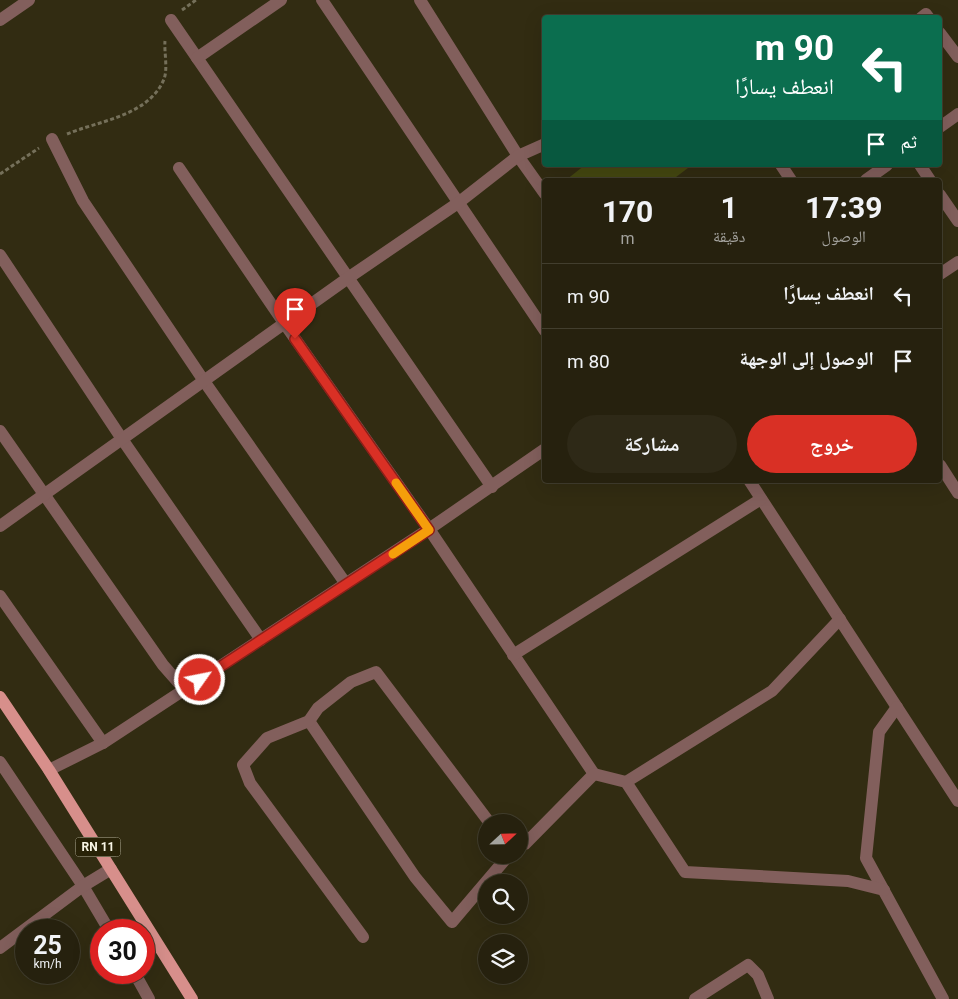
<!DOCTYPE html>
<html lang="ar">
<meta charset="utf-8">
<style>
:root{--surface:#26210e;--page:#2e2917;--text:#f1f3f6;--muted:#a4a39e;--line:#423e2e;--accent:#d93025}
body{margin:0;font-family:Roboto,"Noto Naskh Arabic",sans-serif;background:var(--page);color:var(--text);direction:rtl;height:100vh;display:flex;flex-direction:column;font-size:19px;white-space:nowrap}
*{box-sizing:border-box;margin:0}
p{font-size:16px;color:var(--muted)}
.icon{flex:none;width:28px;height:28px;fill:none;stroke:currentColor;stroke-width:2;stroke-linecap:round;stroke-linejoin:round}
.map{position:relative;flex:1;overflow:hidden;direction:ltr}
.panel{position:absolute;left:542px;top:178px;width:400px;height:305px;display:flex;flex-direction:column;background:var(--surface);border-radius:5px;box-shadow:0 5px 20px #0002,0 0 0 1px var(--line);direction:rtl}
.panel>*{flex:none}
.banner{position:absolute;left:542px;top:15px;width:400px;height:152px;border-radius:5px;box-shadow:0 5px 20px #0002,0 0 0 1px var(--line);direction:rtl;background:#0b6e4f;color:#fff;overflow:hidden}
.needle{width:32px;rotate:68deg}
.controls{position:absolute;left:478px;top:814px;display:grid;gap:10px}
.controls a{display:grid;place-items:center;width:50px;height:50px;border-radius:50%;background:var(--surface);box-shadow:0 5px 20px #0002,0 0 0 1px var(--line);font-size:25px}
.speed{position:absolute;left:15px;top:919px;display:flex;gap:10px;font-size:25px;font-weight:700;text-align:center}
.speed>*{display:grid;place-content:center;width:65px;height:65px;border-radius:50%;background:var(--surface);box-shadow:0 5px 20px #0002,0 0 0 1px var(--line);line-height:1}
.speed small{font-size:12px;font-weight:400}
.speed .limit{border:8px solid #d22;background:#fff;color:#111}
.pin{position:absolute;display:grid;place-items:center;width:42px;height:42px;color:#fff;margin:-51px -21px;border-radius:50% 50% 50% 0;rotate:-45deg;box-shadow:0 0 5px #0007}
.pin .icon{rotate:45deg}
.me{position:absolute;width:55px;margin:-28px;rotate:57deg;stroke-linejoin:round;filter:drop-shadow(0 0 4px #0008)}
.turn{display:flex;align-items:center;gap:18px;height:105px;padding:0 25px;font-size:22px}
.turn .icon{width:65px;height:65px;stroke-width:2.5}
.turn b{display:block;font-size:35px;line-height:42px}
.then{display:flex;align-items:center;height:48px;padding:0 25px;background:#0003;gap:10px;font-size:19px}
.eta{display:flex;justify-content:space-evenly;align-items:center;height:85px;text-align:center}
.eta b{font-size:30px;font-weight:700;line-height:35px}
.primary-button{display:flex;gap:10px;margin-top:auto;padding:10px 25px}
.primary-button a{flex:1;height:58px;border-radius:30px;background:var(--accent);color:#fff;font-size:20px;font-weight:700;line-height:58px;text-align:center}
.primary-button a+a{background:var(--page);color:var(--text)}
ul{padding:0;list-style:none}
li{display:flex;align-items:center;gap:15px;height:65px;padding:0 25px;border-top:1px solid var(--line)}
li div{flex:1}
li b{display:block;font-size:19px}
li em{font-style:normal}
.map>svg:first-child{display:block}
.pitch{fill:#464911}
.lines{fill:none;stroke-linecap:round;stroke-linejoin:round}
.path{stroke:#75705a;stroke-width:3;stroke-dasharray:4 2.5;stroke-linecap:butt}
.street{stroke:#825f5c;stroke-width:12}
.primary{stroke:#d78f8b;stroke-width:12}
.route-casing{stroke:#8d1f18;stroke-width:12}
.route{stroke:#d93025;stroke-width:9}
.slow{stroke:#f59e0b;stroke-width:9}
.labels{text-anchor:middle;stroke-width:5;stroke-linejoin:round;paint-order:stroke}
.shield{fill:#282207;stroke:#bab6a2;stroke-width:1}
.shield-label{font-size:12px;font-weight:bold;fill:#f8f5e5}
</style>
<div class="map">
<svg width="958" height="999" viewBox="0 0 958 999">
<rect width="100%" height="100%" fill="#322c12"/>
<path class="pitch" d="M585 165H692L672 180H566Z"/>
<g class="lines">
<g class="path">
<path d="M182 10 196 0"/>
<path d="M67 134C98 121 149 116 164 79 168 69 164 51 165 41"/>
<path d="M0 174 39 148"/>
</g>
<g class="street">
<path d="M322 0 545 331"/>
<path d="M420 0 518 156 545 194"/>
<path d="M921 18 926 14 929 18"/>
<path d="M0 20 29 0"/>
<path d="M171 20 492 487"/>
<path d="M940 33 958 57"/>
<path d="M197 58 281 0"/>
<path d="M940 127 958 114"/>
<path d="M52 139 83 201 204 381 346 584"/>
<path d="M781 165 791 180"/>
<path d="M920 165 930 180"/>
<path d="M179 168 284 323 429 529 594 774"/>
<path d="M866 180 887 165"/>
<path d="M940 195 958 221"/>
<path d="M0 255 122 439 261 640"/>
<path d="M940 274 958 262"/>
<path d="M0 431 163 665 185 690"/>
<path d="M940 465 958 493"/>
<path d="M749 480 958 801"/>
<path d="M0 526 348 278 458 203 518 156 545 144"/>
<path d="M0 596 103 743"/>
<path d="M513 655 761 499"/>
<path d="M897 707 879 732 866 858 943 999"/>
<path d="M309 721 415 877 452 922 509 855"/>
<path d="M0 762 83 886 109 930"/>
<path d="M49 770 103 743 429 529 545 449"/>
<path d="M626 782 772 691 840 619"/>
<path d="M519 847 525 844 594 774 626 782 685 872 848 881 884 890"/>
<path d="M363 937 250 783 243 765 267 738 309 721 318 708 351 682 376 672 489 822"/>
<path d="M0 948 83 886 111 869"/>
<path d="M134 972 149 999"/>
<path d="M695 999 748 965 758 975 768 999"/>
</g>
<path class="primary" d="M0 697 49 770 192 999"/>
</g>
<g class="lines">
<g class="route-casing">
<path id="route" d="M200 680 429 530 295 339"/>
</g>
<use href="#route" class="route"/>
<path class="slow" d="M393 554 429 530 396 483"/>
</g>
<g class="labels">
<rect class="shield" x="75.5" y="837.5" width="45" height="19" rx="4"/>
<g class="shield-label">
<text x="98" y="851">RN 11</text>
</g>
</g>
</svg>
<div class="controls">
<a><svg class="needle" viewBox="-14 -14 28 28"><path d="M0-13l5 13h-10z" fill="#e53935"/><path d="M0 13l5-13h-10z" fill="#a4a39e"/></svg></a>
<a><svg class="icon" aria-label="search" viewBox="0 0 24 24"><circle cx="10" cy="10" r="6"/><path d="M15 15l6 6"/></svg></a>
<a><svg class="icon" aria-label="layers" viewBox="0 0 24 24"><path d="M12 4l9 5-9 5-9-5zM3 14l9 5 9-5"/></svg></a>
</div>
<div class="speed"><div>25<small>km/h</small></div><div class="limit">30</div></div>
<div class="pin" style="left:295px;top:339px;background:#d93025"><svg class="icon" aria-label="arrive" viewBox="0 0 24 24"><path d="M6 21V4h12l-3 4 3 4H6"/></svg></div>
<svg class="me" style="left:200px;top:680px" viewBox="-20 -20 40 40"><circle r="17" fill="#d93025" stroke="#fff" stroke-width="3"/><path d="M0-11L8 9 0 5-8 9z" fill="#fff"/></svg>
<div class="banner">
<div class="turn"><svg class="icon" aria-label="left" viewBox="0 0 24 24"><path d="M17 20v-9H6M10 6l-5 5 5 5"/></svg><div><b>90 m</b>انعطف يسارًا</div></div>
<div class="then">ثم<svg class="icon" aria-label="arrive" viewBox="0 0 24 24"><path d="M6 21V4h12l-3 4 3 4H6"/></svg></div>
</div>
<section class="panel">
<div class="eta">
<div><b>17:39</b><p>الوصول</p></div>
<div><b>1</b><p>دقيقة</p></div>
<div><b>170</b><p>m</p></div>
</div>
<ul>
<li><svg class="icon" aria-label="left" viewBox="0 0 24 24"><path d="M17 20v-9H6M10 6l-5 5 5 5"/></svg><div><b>انعطف يسارًا</b></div><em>90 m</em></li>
<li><svg class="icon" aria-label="arrive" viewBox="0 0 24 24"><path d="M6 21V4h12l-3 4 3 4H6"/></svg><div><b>الوصول إلى الوجهة</b></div><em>80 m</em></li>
</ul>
<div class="primary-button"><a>خروج</a><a>مشاركة</a></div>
</section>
</div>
